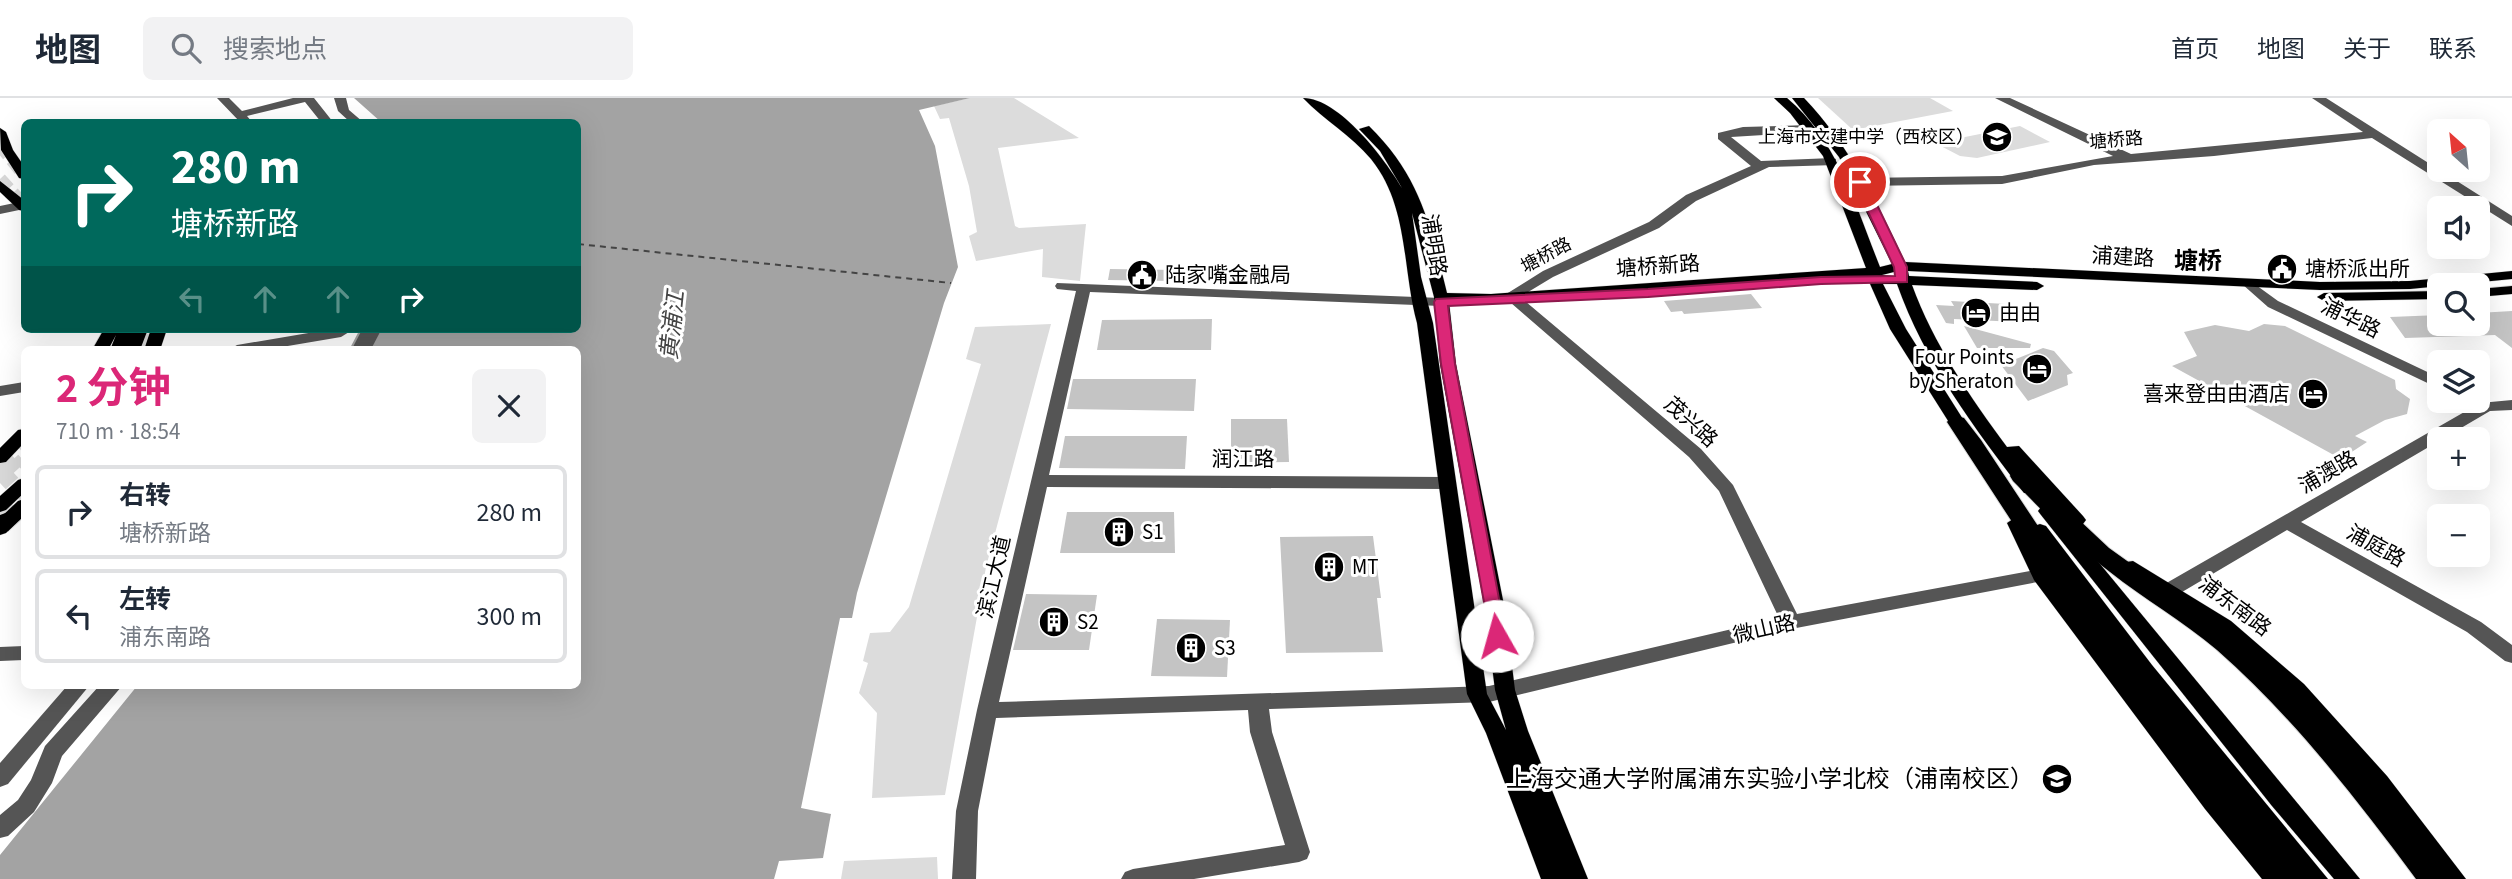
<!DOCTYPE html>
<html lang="zh">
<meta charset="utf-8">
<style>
:root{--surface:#fff;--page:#f2f2f3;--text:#1f2937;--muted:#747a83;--line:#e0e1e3;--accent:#db2777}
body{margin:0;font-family:"Source Sans 3","Noto Sans SC",sans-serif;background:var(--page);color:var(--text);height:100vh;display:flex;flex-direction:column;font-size:26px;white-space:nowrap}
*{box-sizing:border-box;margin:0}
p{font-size:23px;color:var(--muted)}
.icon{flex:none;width:38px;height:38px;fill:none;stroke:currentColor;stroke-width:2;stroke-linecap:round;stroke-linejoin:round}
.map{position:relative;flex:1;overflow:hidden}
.side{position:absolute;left:21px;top:248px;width:560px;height:343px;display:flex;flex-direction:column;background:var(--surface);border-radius:10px;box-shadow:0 7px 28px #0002}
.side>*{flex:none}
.guide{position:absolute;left:21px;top:21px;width:560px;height:214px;border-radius:10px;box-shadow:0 7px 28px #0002;background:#00695c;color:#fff;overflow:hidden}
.needle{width:46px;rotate:333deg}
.buttons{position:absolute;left:2427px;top:21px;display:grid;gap:14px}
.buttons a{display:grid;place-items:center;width:63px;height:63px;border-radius:10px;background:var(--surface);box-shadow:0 7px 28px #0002;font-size:35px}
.pin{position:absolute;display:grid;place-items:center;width:60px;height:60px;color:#fff;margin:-30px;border:4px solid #fff;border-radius:50%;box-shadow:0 2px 7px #0007}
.me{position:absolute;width:77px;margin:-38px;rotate:353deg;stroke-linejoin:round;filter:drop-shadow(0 0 5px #0008)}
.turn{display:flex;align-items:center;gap:24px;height:147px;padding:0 35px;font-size:32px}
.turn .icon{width:91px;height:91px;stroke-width:2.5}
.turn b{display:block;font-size:49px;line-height:60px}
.lanes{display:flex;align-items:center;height:66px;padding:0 35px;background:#0003;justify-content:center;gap:35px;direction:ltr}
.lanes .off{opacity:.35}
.round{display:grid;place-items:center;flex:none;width:74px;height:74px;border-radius:10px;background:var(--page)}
.head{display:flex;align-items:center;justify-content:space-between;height:119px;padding:0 35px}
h1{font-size:42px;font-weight:700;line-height:52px;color:var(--accent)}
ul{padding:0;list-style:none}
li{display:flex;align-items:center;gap:21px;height:94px;margin:0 14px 10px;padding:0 21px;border:4px solid var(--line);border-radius:10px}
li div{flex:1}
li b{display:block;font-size:26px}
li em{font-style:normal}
header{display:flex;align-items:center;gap:42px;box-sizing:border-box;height:98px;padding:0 35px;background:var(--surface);border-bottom:2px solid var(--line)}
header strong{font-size:33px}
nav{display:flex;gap:38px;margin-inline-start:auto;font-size:24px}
.search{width:490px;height:63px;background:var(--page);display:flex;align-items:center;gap:18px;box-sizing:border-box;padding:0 24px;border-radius:10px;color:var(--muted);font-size:26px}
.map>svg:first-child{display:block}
.green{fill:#dcdcdc}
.water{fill:#a3a3a3}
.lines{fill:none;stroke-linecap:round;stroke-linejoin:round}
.ferry{stroke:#444;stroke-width:2;stroke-dasharray:6 5;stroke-linecap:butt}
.building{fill:#c4c4c4}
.major-tunnel-far1{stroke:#d9d9d9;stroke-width:13;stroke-dasharray:13 6;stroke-linecap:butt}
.major-tunnel{stroke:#d9d9d9;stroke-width:17;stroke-dasharray:17 8;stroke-linecap:butt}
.highway-tunnel{stroke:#d9d9d9;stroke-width:20;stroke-dasharray:20 10;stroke-linecap:butt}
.major-casing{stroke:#dbdbdb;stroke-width:1}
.highway-casing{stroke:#dbdbdb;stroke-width:2}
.minor{fill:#555;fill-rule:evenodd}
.major{fill:#000;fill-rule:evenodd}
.highway{fill:#000;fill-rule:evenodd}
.minor-bridge{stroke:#555;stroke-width:17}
.route{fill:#db2777;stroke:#8e194d;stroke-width:2}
.labels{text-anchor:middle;stroke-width:6;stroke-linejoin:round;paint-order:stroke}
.far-poi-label{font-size:18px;fill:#000;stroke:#fff;text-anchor:end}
.far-street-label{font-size:18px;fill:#000;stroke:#fff}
.street-label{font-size:21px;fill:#000;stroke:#fff}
.poi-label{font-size:21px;fill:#000;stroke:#fff;text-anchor:start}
.water-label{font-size:23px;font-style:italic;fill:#444;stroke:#fff}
.quarter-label{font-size:24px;font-weight:bold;fill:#000;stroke:#fff}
.near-poi-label{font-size:24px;fill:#000;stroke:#fff;text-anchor:end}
</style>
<header>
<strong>地图</strong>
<div class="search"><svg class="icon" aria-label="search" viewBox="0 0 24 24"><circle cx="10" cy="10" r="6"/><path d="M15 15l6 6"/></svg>搜索地点</div>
<nav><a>首页</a><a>地图</a><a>关于</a><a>联系</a></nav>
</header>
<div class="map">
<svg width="2512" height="781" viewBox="0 0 2512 781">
<rect width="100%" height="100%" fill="#fff"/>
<g class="green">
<path d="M970 0H1014L1079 40 998 50 1015 128 1019 130 1086 126 1080 183 1042 179 1043 151 976 163 969 138 977 134 969 88 949 20 940 21 934 8Z"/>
<path d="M1818 0H1930L1953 13 1853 32Z"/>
<path d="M2020 28 2050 44 1977 60 1960 58 1935 45Z"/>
<path d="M1051 226 986 469 945 697 872 700 877 615 859 595 868 565 863 563 870 535 890 534 909 509 981 266 966 261 975 229Z"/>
<path d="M937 759 938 781H841L844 763Z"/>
</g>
<path class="water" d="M354 0H970L919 12 935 48 958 169 944 205 857 495 852 520H840L801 710 831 716 823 760 779 763 774 781H0V757L137 588H578V252H349L360 231H578V24H381Z"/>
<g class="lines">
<path class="ferry" d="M578 146 951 185"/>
</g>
<g class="building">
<path d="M1110 171 1176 172 1174 183 1108 182Z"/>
<path d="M1751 196 1762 210 1684 216 1682 213 1671 214 1664 203Z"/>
<path d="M1951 203 2006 206 2017 224 1954 221V226L1946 225 1936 207 1954 208Z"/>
<path d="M2512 213V250L2495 237 2405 240 2390 219 2440 217V226H2478V215Z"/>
<path d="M1212 221 1211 252H1097L1102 222Z"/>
<path d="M2264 226 2285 228 2395 282 2396 291 2410 301 2407 316 2385 322 2355 338 2367 344 2341 361 2172 268 2197 258 2184 234 2215 227 2249 233Z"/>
<path d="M1964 228 2031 246 2030 250H1977Z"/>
<path d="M2043 250 2054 253 2073 275 2067 277 2068 287 2028 303 2001 267Z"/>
<path d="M1073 281H1196L1194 313 1067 311Z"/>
<path d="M1231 321H1287L1289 364 1231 365Z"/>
<path d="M1065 338H1187L1185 371 1059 370Z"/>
<path d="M1067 414H1174L1175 455H1060Z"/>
<path d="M1373 438 1381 500H1377L1383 554 1286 555 1280 439Z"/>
<path d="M1026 496 1097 497 1089 552H1013Z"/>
<path d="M1157 521 1230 522 1227 579 1151 578Z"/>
</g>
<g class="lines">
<g class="major-tunnel-far1">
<path d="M0 47 24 77"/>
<path d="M0 81 24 107"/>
</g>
<g class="major-tunnel">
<path d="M143 252 150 231"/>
<path d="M0 385 24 363"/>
<path d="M0 418 24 396"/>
</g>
<path class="highway-tunnel" d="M0 374 24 352"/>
<g class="major-casing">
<g id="major">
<path d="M1303 0C1339 0 1385 61 1402 90L1380 53 1359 31 1369 28C1421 79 1430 127 1447 195L1491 196 1866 170 1823 58 1790 15 1774 0H1787C1838 43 1856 109 1880 169L1892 166 1839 59 1792 0H1804C1850 48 1877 105 1905 164L2320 184 2410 183 2512 173V181L2410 191 2320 192 1908 173 1909 178 2037 184 2044 188 2037 192 1912 187C1933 245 1970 299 2007 349L2019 348 2083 418 2086 422 2083 426H2071L2038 391 2036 395H2024C1975 331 1924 263 1897 186H1883L1906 231 1973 337 1971 341H1959L1957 337 1890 231 1867 179 1491 204H1449L1456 266 1505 512 1515 592 1528 633 1588 781H1541L1486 635 1467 596 1417 225C1402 170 1409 108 1371 61 1351 37 1324 22 1303 0ZM1412 115 1434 199 1440 266 1485 512 1495 592 1506 632 1487 596 1433 225 1421 179ZM1894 174 1895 178 1882 177Z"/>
<path d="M0 30 6 34 13 52 24 68V81L19 80 1 52Z"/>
<path d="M0 83 24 102V113L19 112 0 94Z"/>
<path d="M2512 188V196L2478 199V191Z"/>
<path d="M2440 193V201L2324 203 2317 199 2324 195Z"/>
<path d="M104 231H148L140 252H110L116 237 108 252H92Z"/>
<path d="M151 231H167L160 252H144Z"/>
<path d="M24 331V345L6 364 0 365V350L18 332Z"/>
<path d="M24 380V395L6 412 0 414V398L18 382Z"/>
<path d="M24 401V417L6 435 0 437V420L18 403Z"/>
<path d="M2047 407 2053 409 2360 781H2334L2272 708 2041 417 2038 413 2041 409Z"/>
<path d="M2016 419 2025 425 2049 474 2221 699 2288 781H2262L2205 711 2034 482 2007 425Z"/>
<path d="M2040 426 2046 428 2152 567 2328 781H2302L2138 577 2034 436 2031 432 2034 428Z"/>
<path d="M2133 463 2231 523 2304 586 2387 678 2466 781H2441C2378 695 2312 609 2229 542 2197 516 2160 498 2126 474L2124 469 2126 464Z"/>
</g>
</g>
<g class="highway-casing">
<g id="highway">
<path d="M1957 318 1964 320 1981 342 2075 484 2308 781H2277L2166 640 2059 496 1947 324 1950 320Z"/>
<path d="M2020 371 2027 373 2109 450 2222 531 2291 593 2370 681 2446 781H2416C2356 700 2293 619 2217 552 2183 523 2144 501 2110 474 2075 447 2044 414 2013 383L2010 378 2013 373Z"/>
<path d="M11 413 19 415 22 420 8 433 0 435V417Z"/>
</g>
</g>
<g class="minor">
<path d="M217 0H229L242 13 293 0H314L333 24H321L305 4 247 18 252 24H240Z"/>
<path d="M334 0H346L349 12 363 24H350L338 13Z"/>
<path d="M1995 0H2010L2131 56 2363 34 2312 0H2326L2512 118V128L2372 40 2214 58 2094 67 2002 86 1860 88 1854 84 1860 80 2002 78 2113 58Z"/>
<path d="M1809 27 1815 31 1813 34 1731 39 1761 63 1832 60 1836 61V67L1769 69 1696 103 1659 130 1553 179 1520 199 1701 351 1733 387 1797 516 2041 471 2048 472 2050 477 2048 482 1791 531 1489 604 1269 611 1272 634 1310 754 1307 761 1299 764 1194 781H1121L1125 774 1133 771 1285 747 1250 634 1248 612 996 620 978 713 976 781H952L956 713 977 612 1076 193 1057 191 1055 188 1057 185 1441 200 1448 204 1441 208 1090 194 1049 377 1446 379 1455 385 1446 391 1047 389 999 604 1489 588 1779 520 1719 393 1689 359 1503 198 1543 173 1649 124 1686 97 1751 68 1718 41V35L1743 29Z"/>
<path d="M24 103V111L0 116V108Z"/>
<path d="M2249 182 2278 203 2440 280V291L2268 209 2242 186Z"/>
<path d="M332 231H346L349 234 341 239 264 252H229L237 247Z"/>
<path d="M24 284V294L0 298V288Z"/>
<path d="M2512 302V312L2490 313 2301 424 2481 524 2512 547V565L2505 563 2467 534 2287 432 2177 497H2163L2160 492 2163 487 2480 305Z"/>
<path d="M24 548V562L0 563V549Z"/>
<path d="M67 588H89L8 686 0 689V665Z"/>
<path d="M99 588H122L62 658 52 685 34 714 8 738 0 740V717L18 702 31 682 45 648Z"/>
</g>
<use href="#major" class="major"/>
<use href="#highway" class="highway"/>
<path class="minor-bridge" d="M361 252 372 231"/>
</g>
<path class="route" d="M1860 81 1866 84 1907 169V184L1821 186 1648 199 1448 208 1455 266 1506 538 1503 543H1491L1441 266 1434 204 1436 201 1648 191 1821 179 1895 178 1894 169 1854 84Z"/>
<defs>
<g id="school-disc" transform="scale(1.575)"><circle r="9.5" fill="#000" stroke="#fff"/><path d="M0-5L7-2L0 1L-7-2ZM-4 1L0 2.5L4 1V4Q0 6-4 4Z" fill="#fff"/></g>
<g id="civic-disc" transform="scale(1.575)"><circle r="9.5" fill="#000" stroke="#fff"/><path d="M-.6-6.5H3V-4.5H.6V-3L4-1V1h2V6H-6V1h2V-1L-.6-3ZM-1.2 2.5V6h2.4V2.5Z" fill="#fff"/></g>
<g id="hotel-disc" transform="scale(1.575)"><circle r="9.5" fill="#000" stroke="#fff"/><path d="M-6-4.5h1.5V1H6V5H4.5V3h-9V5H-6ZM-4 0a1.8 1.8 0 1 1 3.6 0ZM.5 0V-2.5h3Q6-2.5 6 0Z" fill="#fff"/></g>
<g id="building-disc" transform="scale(1.575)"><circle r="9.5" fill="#000" stroke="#fff"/><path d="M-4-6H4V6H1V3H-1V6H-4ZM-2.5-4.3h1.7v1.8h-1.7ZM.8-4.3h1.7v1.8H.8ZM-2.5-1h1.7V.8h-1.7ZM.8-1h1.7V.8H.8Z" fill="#fff"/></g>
</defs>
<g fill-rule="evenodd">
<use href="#school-disc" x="1997" y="39"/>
<use href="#civic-disc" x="2282" y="171"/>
<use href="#civic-disc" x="1142" y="177"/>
<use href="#hotel-disc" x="1976" y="215"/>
<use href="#hotel-disc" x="2037" y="271"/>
<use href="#hotel-disc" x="2313" y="296"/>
<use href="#building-disc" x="1119" y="434"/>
<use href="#building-disc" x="1329" y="469"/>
<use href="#building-disc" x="1054" y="524"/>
<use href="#building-disc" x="1191" y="550"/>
<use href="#school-disc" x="2057" y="681"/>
</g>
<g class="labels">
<g class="far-poi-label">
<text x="1974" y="45">上海市文建中学（西校区）</text>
</g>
<g class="far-street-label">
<text transform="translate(2116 42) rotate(-5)" y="6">塘桥路</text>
<text transform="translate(1546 157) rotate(-28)" y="6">塘桥路</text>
</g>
<g class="street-label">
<text transform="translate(1434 147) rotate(81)" y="7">浦明路</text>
<text transform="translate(2123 159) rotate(3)" y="7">浦建路</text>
<text transform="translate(1658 168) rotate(-4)" y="7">塘桥新路</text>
<text transform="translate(2351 220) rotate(26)" y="7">浦华路</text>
<text transform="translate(1691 324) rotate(42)" y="7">茂兴路</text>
<text x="1243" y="368">润江路</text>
<text transform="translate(2328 374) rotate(-30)" y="7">浦澳路</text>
<text transform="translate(2376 448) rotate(29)" y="7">浦庭路</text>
<text transform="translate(994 479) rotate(-77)" y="7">滨江大道</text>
<text transform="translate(2235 508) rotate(37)" y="7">浦东南路</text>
<text transform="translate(1764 531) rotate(-13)" y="7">微山路</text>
</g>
<g class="poi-label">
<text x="2305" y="178">塘桥派出所</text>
<text x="1165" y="184">陆家嘴金融局</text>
<text x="1999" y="222">由由</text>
<text x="2014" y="266" text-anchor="end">Four Points<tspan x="2014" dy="24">by Sheraton</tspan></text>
<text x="2290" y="303" text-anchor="end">喜来登由由酒店</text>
<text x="1142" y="441">S1</text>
<text x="1352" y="476">MT</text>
<text x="1077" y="531">S2</text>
<text x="1214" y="557">S3</text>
</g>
<g class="water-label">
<text transform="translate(672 227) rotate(-84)" y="8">黄浦江</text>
</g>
<g class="quarter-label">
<text x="2198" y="171">塘桥</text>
</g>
<g class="near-poi-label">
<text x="2034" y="689">上海交通大学附属浦东实验小学北校（浦南校区）</text>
</g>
</g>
</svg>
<div class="buttons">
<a><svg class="needle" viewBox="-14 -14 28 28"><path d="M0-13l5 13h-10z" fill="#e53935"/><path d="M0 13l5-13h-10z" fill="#747a83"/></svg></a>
<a><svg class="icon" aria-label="sound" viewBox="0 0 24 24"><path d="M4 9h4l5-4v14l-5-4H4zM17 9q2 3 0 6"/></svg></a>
<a><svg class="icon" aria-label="search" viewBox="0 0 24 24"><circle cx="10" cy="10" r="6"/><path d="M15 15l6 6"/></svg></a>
<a><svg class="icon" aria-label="layers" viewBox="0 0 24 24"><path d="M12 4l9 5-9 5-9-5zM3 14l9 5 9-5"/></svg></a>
<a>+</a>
<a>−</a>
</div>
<div class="pin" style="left:1860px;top:84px;background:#d93025"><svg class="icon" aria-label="arrive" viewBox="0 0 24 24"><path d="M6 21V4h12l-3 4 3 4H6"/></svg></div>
<svg class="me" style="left:1497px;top:538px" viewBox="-20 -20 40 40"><circle r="19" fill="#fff"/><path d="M0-13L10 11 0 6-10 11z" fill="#db2777"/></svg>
<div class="guide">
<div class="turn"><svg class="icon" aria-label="right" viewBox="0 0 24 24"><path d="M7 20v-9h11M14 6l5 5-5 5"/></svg><div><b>280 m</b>塘桥新路</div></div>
<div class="lanes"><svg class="icon off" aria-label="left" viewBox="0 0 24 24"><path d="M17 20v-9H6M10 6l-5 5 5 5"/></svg><svg class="icon off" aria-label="ahead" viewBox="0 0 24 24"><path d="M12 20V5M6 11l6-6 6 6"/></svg><svg class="icon off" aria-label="ahead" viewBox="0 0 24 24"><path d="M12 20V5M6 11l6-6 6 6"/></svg><svg class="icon" aria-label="right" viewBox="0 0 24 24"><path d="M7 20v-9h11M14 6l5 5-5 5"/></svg></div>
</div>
<section class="side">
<div class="head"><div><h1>2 分钟</h1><p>710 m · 18:54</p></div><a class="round"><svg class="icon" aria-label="close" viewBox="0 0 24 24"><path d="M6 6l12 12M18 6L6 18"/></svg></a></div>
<ul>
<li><svg class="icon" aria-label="right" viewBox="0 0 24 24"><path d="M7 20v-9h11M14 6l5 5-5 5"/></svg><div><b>右转</b><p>塘桥新路</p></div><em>280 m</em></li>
<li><svg class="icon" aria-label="left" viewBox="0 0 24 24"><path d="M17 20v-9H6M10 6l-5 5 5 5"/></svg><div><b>左转</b><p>浦东南路</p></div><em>300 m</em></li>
</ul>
</section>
</div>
